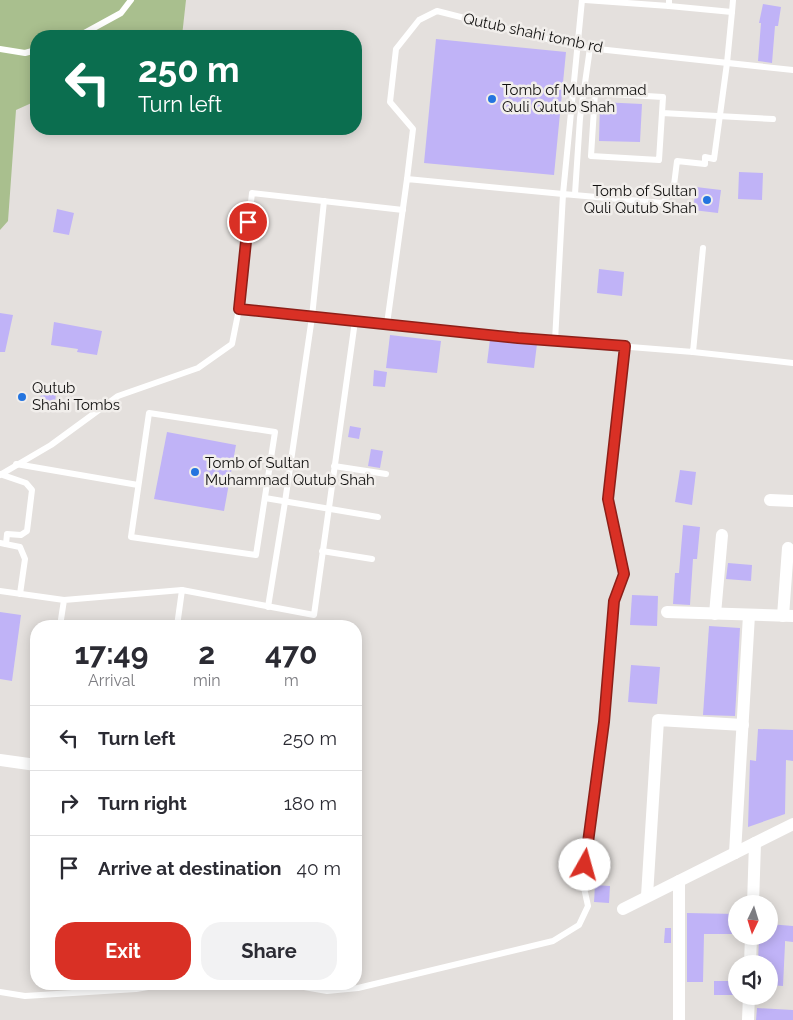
<!DOCTYPE html>
<style>
:root{--surface:#fff;--page:#f2f2f3;--text:#2b2b33;--muted:#7c7c81;--line:#e1e1e2;--accent:#d93025}
body{margin:0;font-family:Raleway,sans-serif;background:var(--page);color:var(--text);height:100vh;display:flex;flex-direction:column;font-size:19px;white-space:nowrap}
*{box-sizing:border-box;margin:0}
p{font-size:16px;color:var(--muted)}
.icon{flex:none;width:28px;height:28px;fill:none;stroke:currentColor;stroke-width:2;stroke-linecap:round;stroke-linejoin:round}
.map{position:relative;flex:1;overflow:hidden}
.panel{position:absolute;left:30px;top:620px;width:332px;height:370px;display:flex;flex-direction:column;background:var(--surface);border-radius:20px;box-shadow:0 2px 12px #0003}
.panel>*{flex:none}
.guide{position:absolute;left:30px;top:30px;width:332px;height:105px;border-radius:20px;box-shadow:0 2px 12px #0003;background:#0b6e4f;color:#fff;overflow:hidden}
.needle{width:32px;rotate:184deg}
.controls{position:absolute;left:728px;top:895px;display:grid;gap:10px}
.controls a{display:grid;place-items:center;width:50px;height:50px;border-radius:50%;background:var(--surface);box-shadow:0 2px 12px #0003;font-size:25px}
.pin{position:absolute;display:grid;place-items:center;width:42px;height:42px;color:#fff;margin:-21px;border:2px solid #fff;border-radius:50%;box-shadow:0 1px 5px #0007}
.me{position:absolute;width:55px;margin:-28px;rotate:7deg;stroke-linejoin:round;filter:drop-shadow(0 0 4px #0008)}
.turn{display:flex;align-items:center;gap:18px;height:105px;padding:0 25px;font-size:22px}
.turn .icon{width:65px;height:65px;stroke-width:2.5}
.turn b{display:block;font-size:35px;line-height:42px}
.eta{display:flex;justify-content:space-evenly;align-items:center;height:85px;text-align:center}
.eta b{font-size:30px;font-weight:700;line-height:35px}
.cta{display:flex;gap:10px;margin-top:auto;padding:10px 25px}
.cta a{flex:1;height:58px;border-radius:20px;background:var(--accent);color:#fff;font-size:20px;font-weight:700;line-height:58px;text-align:center}
.cta a+a{background:var(--page);color:var(--text)}
ul{padding:0;list-style:none}
li{display:flex;align-items:center;gap:15px;height:65px;padding:0 25px;border-top:1px solid var(--line)}
li div{flex:1}
li b{display:block;font-size:19px}
li em{font-style:normal}
.map>svg:first-child{display:block}
.green{fill:#a9bf8e}
.building{fill:#c0b3f7}
.lines{fill:none;stroke-linecap:round;stroke-linejoin:round}
.service{stroke:#fff;stroke-width:6}
.minor{stroke:#fff;stroke-width:12}
.route-casing{stroke:#8d1f18;stroke-width:12}
.route{stroke:#d93025;stroke-width:9}
.poi-dot{fill:#2474df;stroke:#f1eeeb;stroke-width:2}
.labels{text-anchor:middle;stroke-width:5;stroke-linejoin:round;paint-order:stroke}
.street-label{font-size:15px;fill:#131211;stroke:#f1eeeb}
.poi-label{font-size:15px;fill:#131211;stroke:#f1eeeb;text-anchor:start}
</style>
<div class="map">
<svg width="793" height="1020" viewBox="0 0 793 1020">
<rect width="100%" height="100%" fill="#e4e0dd"/>
<path class="green" d="M0 0H186L182 36H36V101L16 110 8 221 0 230Z"/>
<g class="building">
<path d="M763 4 781 7 778 26H775L772 63 758 61 761 23H759Z"/>
<path d="M436 39 566 52 554 175 424 163Z"/>
<path d="M600 102 642 104 640 142 599 141Z"/>
<path d="M739 172 763 173 762 200 738 199Z"/>
<path d="M696 187 721 190 718 213 693 210Z"/>
<path d="M57 209 74 213 69 235 53 232Z"/>
<path d="M599 269 624 272 622 296 597 293Z"/>
<path d="M0 313 13 315 5 352H0Z"/>
<path d="M54 322 102 331 97 355 77 352 78 349 51 345Z"/>
<path d="M390 335 441 341 437 373 386 368Z"/>
<path d="M490 339 537 344 534 368 487 363Z"/>
<path d="M374 370 387 372 385 387 373 386Z"/>
<path d="M43 384 57 386 55 402 40 400Z"/>
<path d="M350 426 361 428 359 439 348 437Z"/>
<path d="M167 432 236 445 224 511 154 499Z"/>
<path d="M371 449 383 451 380 468 368 466Z"/>
<path d="M680 470 696 472 692 505 675 502Z"/>
<path d="M683 525 700 527 697 559H693L690 605 673 604 675 573H679Z"/>
<path d="M728 563 752 565 751 581 726 579Z"/>
<path d="M632 595 658 596 657 626 630 625Z"/>
<path d="M0 612 21 615 12 681 0 679Z"/>
<path d="M709 626 740 628 735 716 703 715Z"/>
<path d="M631 665 660 667 657 704 628 702Z"/>
<path d="M758 729 793 730V761L786 760 785 814 748 827 750 760 756 761Z"/>
<path d="M595 885 610 886 609 903 594 902Z"/>
<path d="M687 913 736 914V934H704L703 982H687Z"/>
<path d="M769 924 793 926V942L785 941V944L783 986 769 985V964H758L759 936H769Z"/>
<path d="M665 928H671V943H664Z"/>
<rect x="714" y="981" width="22" height="14"/>
<path d="M757 1008 793 1010V1020H756Z"/>
</g>
<g class="lines">
<g class="service">
<path d="M585 0 669 6V0"/>
<path d="M732 12 733 0"/>
<path d="M79 36 121 13 131 0"/>
<path d="M0 49 25 53 36 50"/>
<path d="M662 113 663 97 595 93 591 156 659 160 662 113 773 119"/>
<path d="M407 179 413 129 390 102 396 49 419 20 437 11 579 47 793 70"/>
<path d="M575 194 580 118 590 48"/>
<path d="M239 309 252 193 403 210"/>
<path d="M387 324 407 179 563 194 582 0"/>
<path d="M555 341 563 194 663 203 674 185 677 161 705 164V157L714 159 727 63 732 12 669 6"/>
<path d="M693 352 793 363"/>
<path d="M149 413 275 432 256 555 131 537Z"/>
<path d="M16 464 138 485"/>
<path d="M334 466 386 474"/>
<path d="M0 474 26 483 32 490 27 531 21 535 7 534 6 544"/>
<path d="M0 475 51 445 118 396 198 368 232 344 239 309 555 341 693 352 703 248"/>
<path d="M265 498 378 517"/>
<path d="M0 543 20 547 25 559 20 594"/>
<path d="M322 551 372 559"/>
<path d="M0 591 64 600"/>
<path d="M268 607 285 502 312 317 324 201"/>
<path d="M60 626 64 600 182 590"/>
<path d="M177 626 182 590 314 615 355 321"/>
<path d="M287 984 327 991 358 988 553 941 579 925 588 906 583 883 603 722 614 601 624 574 608 499 625 347"/>
<path d="M0 992 25 996 136 989 166 984"/>
</g>
<g class="minor">
<path d="M770 500 793 501"/>
<path d="M667 612 793 616"/>
<path d="M715 614 722 535"/>
<path d="M783 616 788 548"/>
<path d="M0 760 36 765"/>
<path d="M735 853 749 615"/>
<path d="M679 881V1020"/>
<path d="M647 896 658 720 743 725"/>
<path d="M753 904 755 843"/>
<path d="M623 909 793 824"/>
<path d="M750 964 751 936"/>
<path d="M748 1020 749 996"/>
</g>
</g>
<g class="lines">
<g class="route-casing">
<path id="route" d="M248 222 239 309 518 338 625 346 608 499 624 574 614 601 604 722 585 865"/>
</g>
<use href="#route" class="route"/>
</g>
<g class="poi-dot">
<circle cx="492" cy="99" r="5"/>
<circle cx="707" cy="200" r="5"/>
<circle cx="22" cy="397" r="5"/>
<circle cx="195" cy="472" r="5"/>
</g>
<g class="labels">
<g class="street-label">
<text transform="translate(533 33) rotate(12)" y="5">Qutub shahi tomb rd</text>
</g>
<g class="poi-label">
<text x="502" y="95">Tomb of Muhammad<tspan x="502" dy="17">Quli Qutub Shah</tspan></text>
<text x="697" y="196" text-anchor="end">Tomb of Sultan<tspan x="697" dy="17">Quli Qutub Shah</tspan></text>
<text x="32" y="393">Qutub<tspan x="32" dy="17">Shahi Tombs</tspan></text>
<text x="205" y="468">Tomb of Sultan<tspan x="205" dy="17">Muhammad Qutub Shah</tspan></text>
</g>
</g>
</svg>
<div class="controls">
<a><svg class="needle" viewBox="-14 -14 28 28"><path d="M0-13l5 13h-10z" fill="#e53935"/><path d="M0 13l5-13h-10z" fill="#7c7c81"/></svg></a>
<a><svg class="icon" aria-label="sound" viewBox="0 0 24 24"><path d="M4 9h4l5-4v14l-5-4H4zM17 9q2 3 0 6"/></svg></a>
</div>
<div class="pin" style="left:248px;top:222px;background:#d93025"><svg class="icon" aria-label="arrive" viewBox="0 0 24 24"><path d="M6 21V4h12l-3 4 3 4H6"/></svg></div>
<svg class="me" style="left:585px;top:865px" viewBox="-20 -20 40 40"><circle r="19" fill="#fff"/><path d="M0-13L10 11 0 6-10 11z" fill="#d93025"/></svg>
<div class="guide">
<div class="turn"><svg class="icon" aria-label="left" viewBox="0 0 24 24"><path d="M17 20v-9H6M10 6l-5 5 5 5"/></svg><div><b>250 m</b>Turn left</div></div>
</div>
<section class="panel">
<div class="eta">
<div><b>17:49</b><p>Arrival</p></div>
<div><b>2</b><p>min</p></div>
<div><b>470</b><p>m</p></div>
</div>
<ul>
<li><svg class="icon" aria-label="left" viewBox="0 0 24 24"><path d="M17 20v-9H6M10 6l-5 5 5 5"/></svg><div><b>Turn left</b></div><em>250 m</em></li>
<li><svg class="icon" aria-label="right" viewBox="0 0 24 24"><path d="M7 20v-9h11M14 6l5 5-5 5"/></svg><div><b>Turn right</b></div><em>180 m</em></li>
<li><svg class="icon" aria-label="arrive" viewBox="0 0 24 24"><path d="M6 21V4h12l-3 4 3 4H6"/></svg><div><b>Arrive at destination</b></div><em>40 m</em></li>
</ul>
<div class="cta"><a>Exit</a><a>Share</a></div>
</section>
</div>
